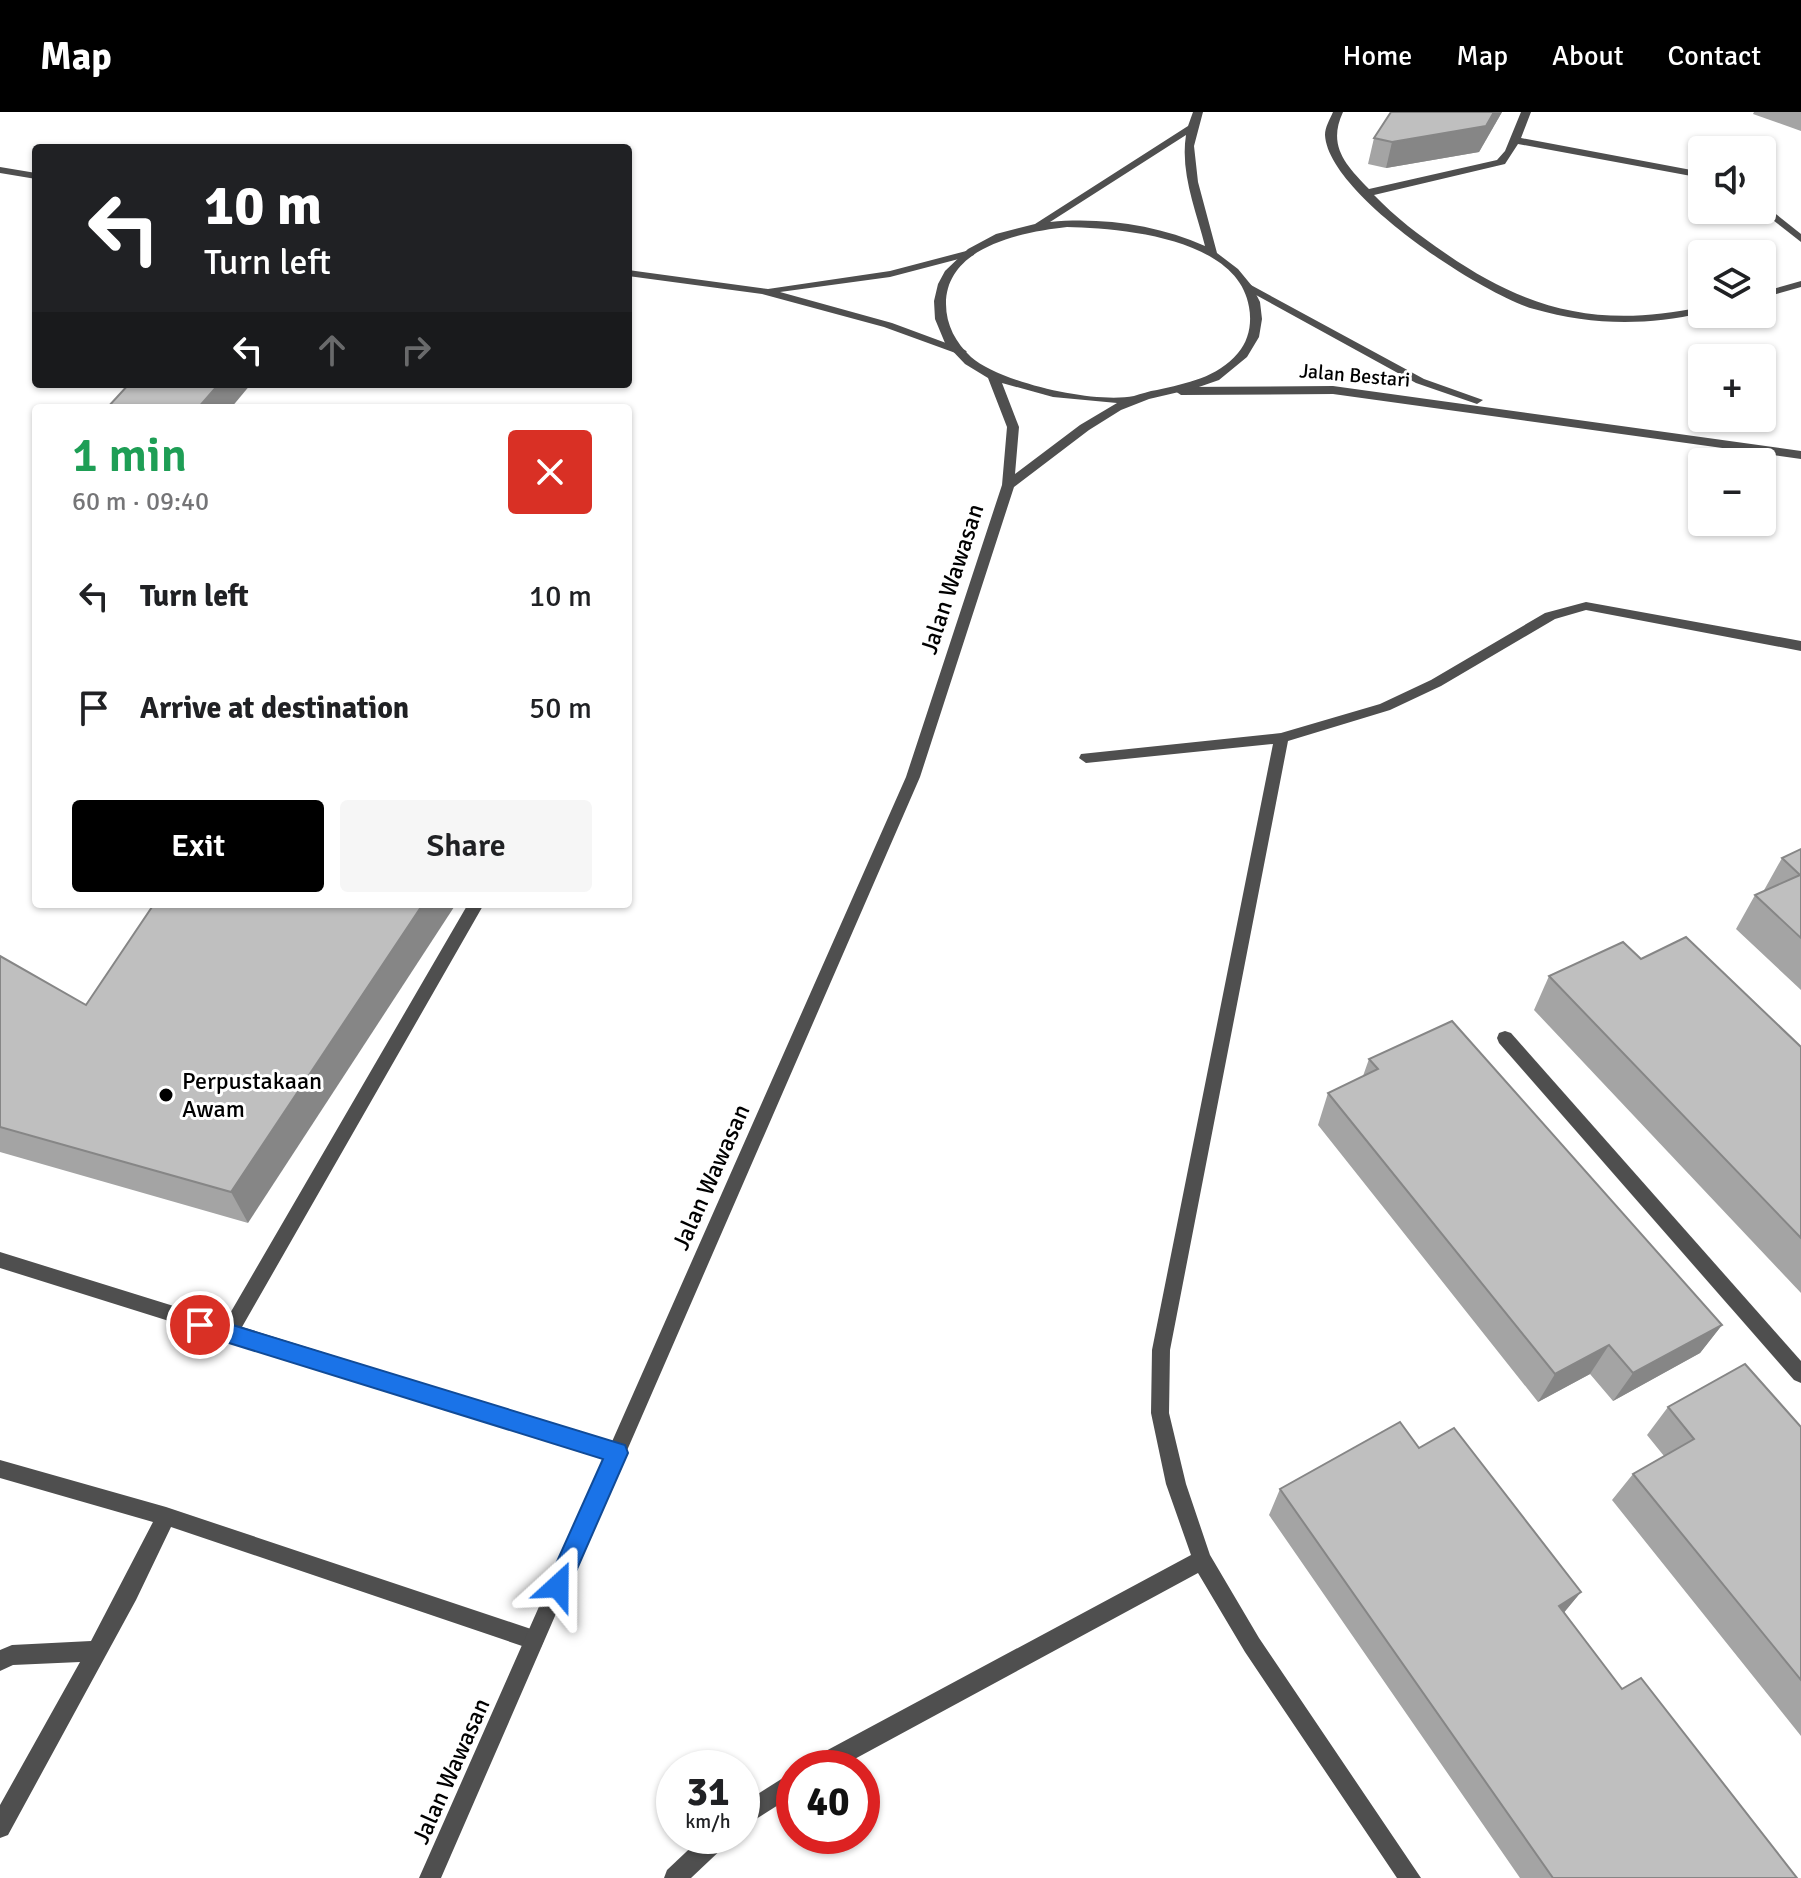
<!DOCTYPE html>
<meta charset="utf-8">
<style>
:root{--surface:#fff;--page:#f6f6f6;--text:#202124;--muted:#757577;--accent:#000}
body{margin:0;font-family:Signika,sans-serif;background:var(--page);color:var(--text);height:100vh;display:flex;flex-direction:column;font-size:30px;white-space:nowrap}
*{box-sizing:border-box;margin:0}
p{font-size:26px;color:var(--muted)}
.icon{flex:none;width:44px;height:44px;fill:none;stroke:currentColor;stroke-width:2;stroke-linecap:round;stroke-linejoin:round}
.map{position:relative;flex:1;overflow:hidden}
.drawer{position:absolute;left:32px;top:292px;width:600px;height:504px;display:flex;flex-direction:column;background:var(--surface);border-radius:8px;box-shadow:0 2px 6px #0004}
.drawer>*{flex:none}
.banner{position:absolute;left:32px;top:32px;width:600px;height:244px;border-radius:8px;box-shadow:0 2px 6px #0004;background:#202124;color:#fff;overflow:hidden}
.fabs{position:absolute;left:1688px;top:24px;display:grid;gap:16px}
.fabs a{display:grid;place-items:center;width:88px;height:88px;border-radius:8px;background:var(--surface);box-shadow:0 2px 6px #0004;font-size:40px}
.speed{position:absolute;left:656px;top:1638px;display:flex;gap:16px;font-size:40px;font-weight:700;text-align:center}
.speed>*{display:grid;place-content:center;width:104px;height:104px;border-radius:50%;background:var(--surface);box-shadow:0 2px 6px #0004;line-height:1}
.speed small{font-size:20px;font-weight:400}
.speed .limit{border:12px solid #d22;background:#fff;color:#111}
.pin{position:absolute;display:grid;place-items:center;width:68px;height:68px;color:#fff;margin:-34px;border:4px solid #fff;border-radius:50%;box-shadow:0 2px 8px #0007}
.me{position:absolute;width:88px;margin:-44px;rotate:24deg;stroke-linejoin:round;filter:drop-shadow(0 0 6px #0008)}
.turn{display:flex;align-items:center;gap:28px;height:168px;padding:0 40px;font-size:36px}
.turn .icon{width:104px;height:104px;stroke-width:2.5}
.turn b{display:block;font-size:56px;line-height:68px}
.lanes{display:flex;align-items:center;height:76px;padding:0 40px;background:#0003;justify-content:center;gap:40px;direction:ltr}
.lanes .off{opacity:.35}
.round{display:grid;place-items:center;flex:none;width:84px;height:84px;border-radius:8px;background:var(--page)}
.headline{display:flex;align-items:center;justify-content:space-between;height:136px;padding:0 40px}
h1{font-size:48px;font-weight:600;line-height:60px;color:#1e9e55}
.cta{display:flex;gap:16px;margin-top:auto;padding:16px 40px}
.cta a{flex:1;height:92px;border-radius:8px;background:var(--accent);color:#fff;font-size:32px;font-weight:600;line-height:92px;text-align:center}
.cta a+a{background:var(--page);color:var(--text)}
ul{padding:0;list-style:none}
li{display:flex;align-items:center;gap:24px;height:112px;padding:0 40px}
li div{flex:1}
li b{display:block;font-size:30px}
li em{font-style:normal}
header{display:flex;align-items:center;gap:48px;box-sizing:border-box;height:112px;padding:0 40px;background:var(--accent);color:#fff}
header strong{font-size:38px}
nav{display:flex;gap:44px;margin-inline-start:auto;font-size:28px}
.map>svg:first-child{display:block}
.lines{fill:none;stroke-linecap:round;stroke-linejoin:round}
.service{fill:#4f4f4f;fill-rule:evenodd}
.minor{fill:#4f4f4f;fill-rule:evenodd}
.tertiary{fill:#4f4f4f;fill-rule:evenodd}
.wall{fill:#a4a4a4}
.shaded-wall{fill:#868686}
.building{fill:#bfbfbf;stroke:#868686;stroke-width:2}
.route{fill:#1a73e8;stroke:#114b97;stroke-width:2}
.poi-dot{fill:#000;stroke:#fff;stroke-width:3}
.labels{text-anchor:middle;stroke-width:6;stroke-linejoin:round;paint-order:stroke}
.far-street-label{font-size:20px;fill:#000;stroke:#fff}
.street-label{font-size:24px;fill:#000;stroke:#fff}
.poi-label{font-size:24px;fill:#000;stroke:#fff;text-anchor:start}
</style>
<header>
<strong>Map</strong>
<nav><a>Home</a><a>Map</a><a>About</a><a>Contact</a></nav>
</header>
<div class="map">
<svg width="1801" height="1766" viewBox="0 0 1801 1766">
<rect width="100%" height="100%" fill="#fff"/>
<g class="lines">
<g class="service">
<path d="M468 792H484L242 1215 617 1332 624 1335 627 1341 624 1347 617 1350 232 1229 228 1230 220 1225 0 1156V1140L225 1210Z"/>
<path d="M0 1348 166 1395 534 1518 541 1521 544 1528 541 1535 534 1538 171 1415 136 1488 8 1723 0 1726V1693L80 1550 13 1553 0 1559V1538L12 1533 91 1529 153 1410 0 1366Z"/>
</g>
<g class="minor">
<path d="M1333 0H1343C1327 34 1346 53 1369 77L1497 48 1505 39 1521 0H1531L1521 26 1702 60V66L1518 32 1505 52 1374 83C1395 105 1420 124 1445 141 1530 200 1601 216 1702 195V201C1645 214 1590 213 1534 197 1481 182 1328 82 1325 23 1325 15 1330 7 1333 0Z"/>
<path d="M0 55 36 61V67L0 61Z"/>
<path d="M1762 91 1801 122V130L1760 98Z"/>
<path d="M970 138 974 139V143L890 165 780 180 892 211 965 238 967 240 961 243 884 215 762 182 628 164V158L768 177 890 159Z"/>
<path d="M1801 169V175L1762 186V180Z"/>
<path d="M1249 172 1424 267 1483 288 1477 292 1416 271 1245 177 1243 175Z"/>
<path d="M1333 274 1801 339V347L1333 282 1181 283 1175 279 1181 275Z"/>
<path d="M1586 490 1801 529V539L1586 498 1555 507 1441 574 1390 598 1288 629 1170 1238 1169 1301 1186 1372 1210 1443 1259 1526 1421 1766H1397L1245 1540 1198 1461 838 1656H806L809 1648 1191 1443 1166 1372 1151 1301 1152 1238 1273 632 1086 651 1079 646 1081 642 1281 621 1380 592 1431 568 1545 501Z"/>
<path d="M1505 919 1511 921 1801 1249V1271L1794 1268 1499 931 1497 926 1499 921Z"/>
<path d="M794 1659V1683L742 1716V1692Z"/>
<path d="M703 1724H730L727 1732 691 1766H664L667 1758Z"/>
</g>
<path class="tertiary" d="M1193 0H1203L1194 34 1198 70 1217 141 1238 157 1252 174 1260 190 1262 207 1259 225 1247 245 1219 268 1196 276 1149 287 1121 298 1089 318 1014 375 920 665 441 1766H419L906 665 1002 373 1007 315 988 266 965 252 945 231 935 207 934 189 938 172 945 159 968 137 996 122 1035 112 1188 14ZM1186 23C1180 61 1196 98 1205 134 1158 113 1101 105 1050 110ZM1067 115C1121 116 1238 126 1249 195 1252 211 1249 228 1238 241 1217 266 1187 271 1157 278 1149 279 1141 282 1134 284 1095 292 1001 271 971 245 956 231 946 213 946 192 946 134 1023 120 1067 115ZM1002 271 1053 285 1117 291 1080 313 1015 362 1019 315Z"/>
</g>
<g class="wall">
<path d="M1391 0H1502L1479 40 1386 56 1368 52 1374 26Z"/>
<path d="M1754 0H1801V19L1753 2Z"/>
<path d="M1801 737V878L1736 817 1755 783 1763 780 1782 746Z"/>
<path d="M154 792 248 1111 0 1040V844L86 893Z"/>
<path d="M1641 847 1801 935V1181L1534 898 1549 864Z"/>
<path d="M1369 947 1722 1213 1700 1241 1613 1289 1590 1262 1538 1290 1318 1013 1328 981 1363 964Z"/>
<path d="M1668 1295 1801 1315V1624L1612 1388 1633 1362 1664 1344 1647 1323Z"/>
<path d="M1419 1336 1581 1480 1564 1500 1622 1577 1797 1766H1520L1269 1403 1280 1377Z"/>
</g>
<g class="shaded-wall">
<path d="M1494 0H1502L1479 40 1386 56 1392 30Z"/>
<path d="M219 272H251L231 296H198Z"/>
<path d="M423 792H456L248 1111 231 1080Z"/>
<path d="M1722 1213 1700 1241 1613 1289 1633 1261Z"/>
<path d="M1609 1233 1590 1262 1538 1290 1555 1262Z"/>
<path d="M1581 1480 1562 1503 1559 1494Z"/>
</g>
<g class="building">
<path d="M1391 0H1494L1486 14 1392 30 1374 26Z"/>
<path d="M129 272H219L198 296H107Z"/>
<path d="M1801 737V826L1755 783 1800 763 1782 746Z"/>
<path d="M154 792H423L231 1080 0 1015V844L86 893Z"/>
<path d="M1686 825 1801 935V1126L1549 864 1623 830 1641 847Z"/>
<path d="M1452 909 1722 1213 1633 1261 1609 1233 1555 1262 1328 981 1378 957 1369 947Z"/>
<path d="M1745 1252 1801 1315V1568L1633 1362 1694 1327 1668 1295Z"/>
<path d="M1400 1310 1419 1336 1454 1316 1581 1480 1559 1494 1622 1577 1641 1566 1797 1766H1553L1280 1377Z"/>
</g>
<path class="route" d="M200 1203 625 1333 628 1341 566 1482 558 1486 550 1482 546 1474 603 1347 200 1222 192 1219 189 1213 192 1206Z"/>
<circle class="poi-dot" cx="166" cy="983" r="8"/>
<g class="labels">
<g class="far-street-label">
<text transform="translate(1355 263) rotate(5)" y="7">Jalan Bestari</text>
</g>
<g class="street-label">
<text transform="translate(952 467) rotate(-72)" y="8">Jalan Wawasan</text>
<text transform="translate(711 1065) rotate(-66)" y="8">Jalan Wawasan</text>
<text transform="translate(451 1659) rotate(-66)" y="8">Jalan Wawasan</text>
</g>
<g class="poi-label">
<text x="182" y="977">Perpustakaan<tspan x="182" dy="28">Awam</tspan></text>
</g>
</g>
</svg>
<div class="fabs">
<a><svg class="icon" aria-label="sound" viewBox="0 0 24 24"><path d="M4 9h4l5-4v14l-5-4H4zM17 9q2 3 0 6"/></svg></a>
<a><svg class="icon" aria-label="layers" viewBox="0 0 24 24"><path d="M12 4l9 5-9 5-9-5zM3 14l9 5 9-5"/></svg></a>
<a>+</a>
<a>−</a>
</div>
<div class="speed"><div>31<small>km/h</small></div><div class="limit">40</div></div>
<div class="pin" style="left:200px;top:1213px;background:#d93025"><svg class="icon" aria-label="arrive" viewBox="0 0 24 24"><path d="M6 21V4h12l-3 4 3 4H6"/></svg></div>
<svg class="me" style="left:558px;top:1474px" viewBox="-20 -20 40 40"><path d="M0-17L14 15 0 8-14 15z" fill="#1a73e8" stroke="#fff" stroke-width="4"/></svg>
<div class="banner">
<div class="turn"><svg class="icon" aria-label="left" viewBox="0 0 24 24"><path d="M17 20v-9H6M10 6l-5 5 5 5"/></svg><div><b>10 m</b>Turn left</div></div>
<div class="lanes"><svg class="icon" aria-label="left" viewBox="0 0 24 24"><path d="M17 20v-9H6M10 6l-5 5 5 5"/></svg><svg class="icon off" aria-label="ahead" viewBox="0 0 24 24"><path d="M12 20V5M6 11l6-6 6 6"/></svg><svg class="icon off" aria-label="right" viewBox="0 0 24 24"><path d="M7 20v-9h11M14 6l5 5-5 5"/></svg></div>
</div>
<section class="drawer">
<div class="headline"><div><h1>1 min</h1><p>60 m · 09:40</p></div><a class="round" style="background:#d93025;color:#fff"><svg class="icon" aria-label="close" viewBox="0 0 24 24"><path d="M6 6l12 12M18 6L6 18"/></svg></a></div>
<ul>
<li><svg class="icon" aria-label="left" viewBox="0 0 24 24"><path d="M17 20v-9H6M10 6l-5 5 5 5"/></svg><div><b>Turn left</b></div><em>10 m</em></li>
<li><svg class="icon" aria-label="arrive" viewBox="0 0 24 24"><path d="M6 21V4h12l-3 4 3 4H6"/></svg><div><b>Arrive at destination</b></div><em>50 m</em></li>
</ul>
<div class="cta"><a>Exit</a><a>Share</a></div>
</section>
</div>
